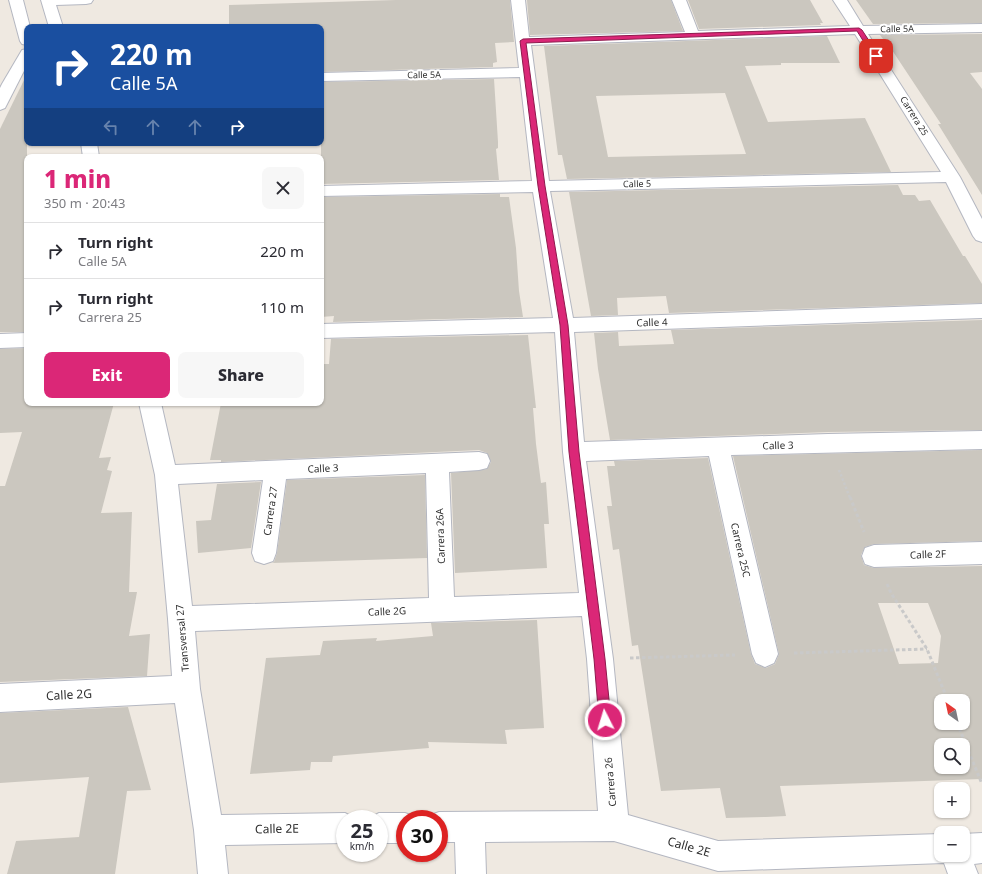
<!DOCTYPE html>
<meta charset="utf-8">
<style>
:root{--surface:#fff;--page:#f7f7f7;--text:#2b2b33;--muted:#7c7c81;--line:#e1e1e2;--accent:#db2777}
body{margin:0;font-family:"Noto Sans",sans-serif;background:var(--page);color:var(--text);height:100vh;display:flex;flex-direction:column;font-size:15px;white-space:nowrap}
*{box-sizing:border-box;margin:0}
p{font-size:13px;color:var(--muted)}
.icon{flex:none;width:22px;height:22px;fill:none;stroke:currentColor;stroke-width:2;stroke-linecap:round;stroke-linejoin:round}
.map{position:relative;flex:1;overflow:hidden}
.sheet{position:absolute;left:24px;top:154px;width:300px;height:252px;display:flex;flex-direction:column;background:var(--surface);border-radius:8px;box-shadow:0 1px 3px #0004}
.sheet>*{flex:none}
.top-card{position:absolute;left:24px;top:24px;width:300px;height:122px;border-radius:8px;box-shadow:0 1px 3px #0004;background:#1a4fa0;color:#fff;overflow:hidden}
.needle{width:26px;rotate:327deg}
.buttons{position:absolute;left:934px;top:694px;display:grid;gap:8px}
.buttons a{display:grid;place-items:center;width:36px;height:36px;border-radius:8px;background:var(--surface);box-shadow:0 1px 3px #0004;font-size:20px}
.speed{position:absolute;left:336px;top:810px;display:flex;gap:8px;font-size:20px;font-weight:700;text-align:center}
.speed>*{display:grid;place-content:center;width:52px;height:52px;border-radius:50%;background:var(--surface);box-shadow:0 1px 3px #0004;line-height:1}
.speed small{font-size:10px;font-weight:400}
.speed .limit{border:6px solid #d22;background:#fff;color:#111}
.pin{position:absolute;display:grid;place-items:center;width:34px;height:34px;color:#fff;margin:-17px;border-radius:8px;box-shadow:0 2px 6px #0006}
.me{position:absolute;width:44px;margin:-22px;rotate:355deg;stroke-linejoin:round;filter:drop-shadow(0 0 3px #0008)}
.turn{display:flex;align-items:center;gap:14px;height:84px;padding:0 20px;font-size:18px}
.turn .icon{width:52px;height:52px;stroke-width:2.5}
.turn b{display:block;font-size:28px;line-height:34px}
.lanes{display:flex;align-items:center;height:38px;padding:0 20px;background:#0003;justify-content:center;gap:20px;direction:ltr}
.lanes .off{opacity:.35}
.round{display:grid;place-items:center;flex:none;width:42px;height:42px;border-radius:8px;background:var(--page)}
.headline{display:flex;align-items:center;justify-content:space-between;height:68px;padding:0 20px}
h1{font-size:24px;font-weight:800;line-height:30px;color:var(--accent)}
.primary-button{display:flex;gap:8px;margin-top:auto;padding:8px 20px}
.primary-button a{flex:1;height:46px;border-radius:8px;background:var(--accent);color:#fff;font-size:16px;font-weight:800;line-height:46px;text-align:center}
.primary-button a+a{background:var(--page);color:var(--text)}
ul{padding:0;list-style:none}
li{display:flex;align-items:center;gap:12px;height:56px;padding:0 20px;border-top:1px solid var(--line)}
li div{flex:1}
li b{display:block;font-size:15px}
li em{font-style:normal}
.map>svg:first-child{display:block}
.building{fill:#cbc7bf;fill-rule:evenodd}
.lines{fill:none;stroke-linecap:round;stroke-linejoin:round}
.minor-casing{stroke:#b4b7c1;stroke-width:2}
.path-far1{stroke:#c9c9c9;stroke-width:2.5;stroke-dasharray:2.5 2;stroke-linecap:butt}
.path{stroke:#c9c9c9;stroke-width:3;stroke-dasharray:3.5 2.5;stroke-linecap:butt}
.minor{fill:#fff;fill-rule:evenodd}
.route{fill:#db2777;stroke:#8e194d}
.labels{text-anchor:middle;stroke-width:4;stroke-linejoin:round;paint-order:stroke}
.far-street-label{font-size:9px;fill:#2e2e2e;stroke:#fff}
.street-label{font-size:10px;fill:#2e2e2e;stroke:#fff}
.near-street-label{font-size:12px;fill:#2e2e2e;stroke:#fff}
</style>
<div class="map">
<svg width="982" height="874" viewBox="0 0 982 874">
<rect width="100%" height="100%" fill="#efe9e1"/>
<g class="building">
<path d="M396 0H510L514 42 495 43 497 62 493 63V67L321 72V27H229V5Z"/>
<path d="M527 0H671L683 31 530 35Z"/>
<path d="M688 0H810L823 23H820L821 25 699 29Z"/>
<path d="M856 0H982V23L873 24Z"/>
<path d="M982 34V72L970 73 982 89V195L938 124H941L888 44H887L880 35Z"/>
<path d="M827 36 840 63H781V65L745 66 768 122 865 118 891 172 567 179 562 155H558L544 46ZM725 93 746 154 608 157 596 96Z"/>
<path d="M27 74V332H0V129Z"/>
<path d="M494 79 498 142V148L496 149 499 180 321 184V82Z"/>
<path d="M898 185 903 195H915L919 201 930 200 963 256H965L982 284V303L669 313 666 296 617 298 618 315 591 316 569 192Z"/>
<path d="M500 194V197H509L516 248 519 291 523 317 333 322 334 316 321 317V197Z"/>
<path d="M982 320V430L828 432 610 440 598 369 594 333 618 332 619 346 674 344 671 330Z"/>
<path d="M528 335 536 408H533L536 444 541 483 546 482 549 524H544L547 568 455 573 451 473 487 469 491 462 487 453 479 450 221 462V460H210L221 403H321V364H329L331 339Z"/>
<path d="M27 348V403H114L99 458 111 457 107 470 112 471 101 513 132 512 129 592H137L129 636 150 634 147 676 0 682V486H5L22 432 0 433V349Z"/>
<path d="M982 450V541L874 544 865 547 861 555 864 565 874 568 982 566V779L780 786 786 816 766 817 726 818 720 788 661 791 638 645 632 646 619 549 613 550 607 506H612L607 466H615L614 461 708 458 751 654 755 664 766 668 775 664 779 654 733 456ZM878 603H928L941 636 938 663 899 664ZM941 701H963V723H941ZM941 745H963V767H941Z"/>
<path d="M425 475 427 558 272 563 274 562 277 553 287 480Z"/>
<path d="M261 482 251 548 198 553 196 521 211 520 217 484Z"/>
<path d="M537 620 544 728 505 730 507 744 428 742 429 748 333 756 332 762H311L310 770 250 774 266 658 320 655 323 641 377 638 376 641 433 636 431 623Z"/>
<path d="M128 707 151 790 127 791 115 874H7L16 841 79 837 89 777 0 783V713Z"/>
</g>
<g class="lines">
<g class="minor-casing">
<g id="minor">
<path d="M9 0H23L30 27H27V45L22 44 20 41Z"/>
<path d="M41 0H93L91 3 86 4 56 5 63 27H49Z"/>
<path d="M511 0H525L529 37 685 32 672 0H686L698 31 850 26 833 0H847L863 26 982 24V32L868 34 960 177 982 219V242L976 240 973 236 946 182 550 191 573 318 982 304V318L574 332 584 442 828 434 982 431V449L731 455 778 654 774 663 765 667 756 663 752 654 709 456 586 461 613 659 628 815 718 841 941 834V855H963V834L982 833V863L974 864 978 874H948L944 863 718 871 614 841 485 842 486 874H456L455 842H439V819H427L428 816 439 812 598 811 587 659 582 616 195 631 200 689 221 815 345 813 356 819H345V843L225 845 228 874H198L194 830 175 703 0 712V684L172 676 168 619 155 475 139 403H161L175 465 479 452 487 454 490 461 487 468 479 470 449 472 454 597 579 593 563 452 555 332 321 338V324L553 318 533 192 321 196V186L532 181 520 77 321 81V73L519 68ZM855 34 941 172 549 181 531 45ZM426 473 429 598 192 606 178 484 263 480 252 553 255 561 264 564 273 561 276 553 286 479Z"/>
<path d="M27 49V65L5 108 0 110V88L2 84 22 50Z"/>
<path d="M81 143H97L99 157H83Z"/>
<path d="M27 333V347L0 348V334Z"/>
<path d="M982 542V564L874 567 865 564 862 556 865 548 874 545Z"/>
<path d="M379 813H405L416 817V819H405V843H379V819H368Z"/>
</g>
</g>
<path class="path-far1" d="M839 470 850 498"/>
<g class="path">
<path d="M850 497 864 532"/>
<path d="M887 584 891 593 927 649 948 701"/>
<path d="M794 653 927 649"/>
<path d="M630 658 735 655"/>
<path d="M957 723 982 784"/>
</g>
<use href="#minor" class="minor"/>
</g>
<path class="route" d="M859 28 862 30 879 56 878 58H874L857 31 526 43 545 186 568 325 579 452 605 659 611 720 609 724 605 726 601 724 599 720 594 659 569 452 560 325 538 186 520 41 523 39Z"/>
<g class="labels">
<g class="far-street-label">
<text transform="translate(897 29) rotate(-1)" y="3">Calle 5A</text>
<text transform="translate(424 75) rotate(-1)" y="3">Calle 5A</text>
<text transform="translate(914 116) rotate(58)" y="3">Carrera 25</text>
<text transform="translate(637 184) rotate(-1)" y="3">Calle 5</text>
</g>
<g class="street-label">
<text transform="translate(652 322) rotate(-2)" y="4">Calle 4</text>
<text transform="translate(778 445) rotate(-2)" y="4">Calle 3</text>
<text transform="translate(323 468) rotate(-3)" y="4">Calle 3</text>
<text transform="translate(270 511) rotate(-82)" y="4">Carrera 27</text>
<text transform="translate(440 536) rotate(-92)" y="4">Carrera 26A</text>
<text transform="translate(741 550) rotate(77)" y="4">Carrera 25C</text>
<text transform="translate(928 554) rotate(-2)" y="4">Calle 2F</text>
<text transform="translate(387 611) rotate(-2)" y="4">Calle 2G</text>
<text transform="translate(182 638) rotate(-95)" y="4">Transversal 27</text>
<text transform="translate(610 782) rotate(-95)" y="4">Carrera 26</text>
</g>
<g class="near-street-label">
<text transform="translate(69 695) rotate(-3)" y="4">Calle 2G</text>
<text transform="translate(277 829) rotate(-1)" y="4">Calle 2E</text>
<text transform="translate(689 847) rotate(16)" y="4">Calle 2E</text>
</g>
</g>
</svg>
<div class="buttons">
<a><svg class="needle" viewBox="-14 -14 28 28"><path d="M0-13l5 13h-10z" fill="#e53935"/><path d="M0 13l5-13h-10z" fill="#7c7c81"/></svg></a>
<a><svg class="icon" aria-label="search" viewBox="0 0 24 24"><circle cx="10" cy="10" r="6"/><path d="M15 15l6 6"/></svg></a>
<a>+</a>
<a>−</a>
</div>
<div class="speed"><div>25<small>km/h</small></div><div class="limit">30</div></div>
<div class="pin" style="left:876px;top:56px;background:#d93025"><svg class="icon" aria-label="arrive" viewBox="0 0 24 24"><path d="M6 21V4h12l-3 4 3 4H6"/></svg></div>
<svg class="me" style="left:605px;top:720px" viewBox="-20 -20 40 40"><circle r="17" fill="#db2777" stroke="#fff" stroke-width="3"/><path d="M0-11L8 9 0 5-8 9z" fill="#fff"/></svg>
<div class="top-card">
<div class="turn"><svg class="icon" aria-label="right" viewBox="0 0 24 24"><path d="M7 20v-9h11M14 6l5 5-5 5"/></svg><div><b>220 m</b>Calle 5A</div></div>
<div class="lanes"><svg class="icon off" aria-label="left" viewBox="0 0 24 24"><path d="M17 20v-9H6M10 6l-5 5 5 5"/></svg><svg class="icon off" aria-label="ahead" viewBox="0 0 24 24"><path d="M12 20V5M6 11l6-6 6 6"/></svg><svg class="icon off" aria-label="ahead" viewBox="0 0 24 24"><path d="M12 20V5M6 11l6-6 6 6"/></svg><svg class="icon" aria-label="right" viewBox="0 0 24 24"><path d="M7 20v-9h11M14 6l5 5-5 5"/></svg></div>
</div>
<section class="sheet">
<div class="headline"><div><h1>1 min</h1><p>350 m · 20:43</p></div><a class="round"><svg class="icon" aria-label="close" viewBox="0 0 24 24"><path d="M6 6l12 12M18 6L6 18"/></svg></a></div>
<ul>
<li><svg class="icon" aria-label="right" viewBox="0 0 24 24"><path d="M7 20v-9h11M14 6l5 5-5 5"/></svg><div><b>Turn right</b><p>Calle 5A</p></div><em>220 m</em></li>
<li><svg class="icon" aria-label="right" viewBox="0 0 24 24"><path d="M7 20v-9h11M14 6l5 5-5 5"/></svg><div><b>Turn right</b><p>Carrera 25</p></div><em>110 m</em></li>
</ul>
<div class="primary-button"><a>Exit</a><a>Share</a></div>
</section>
</div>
